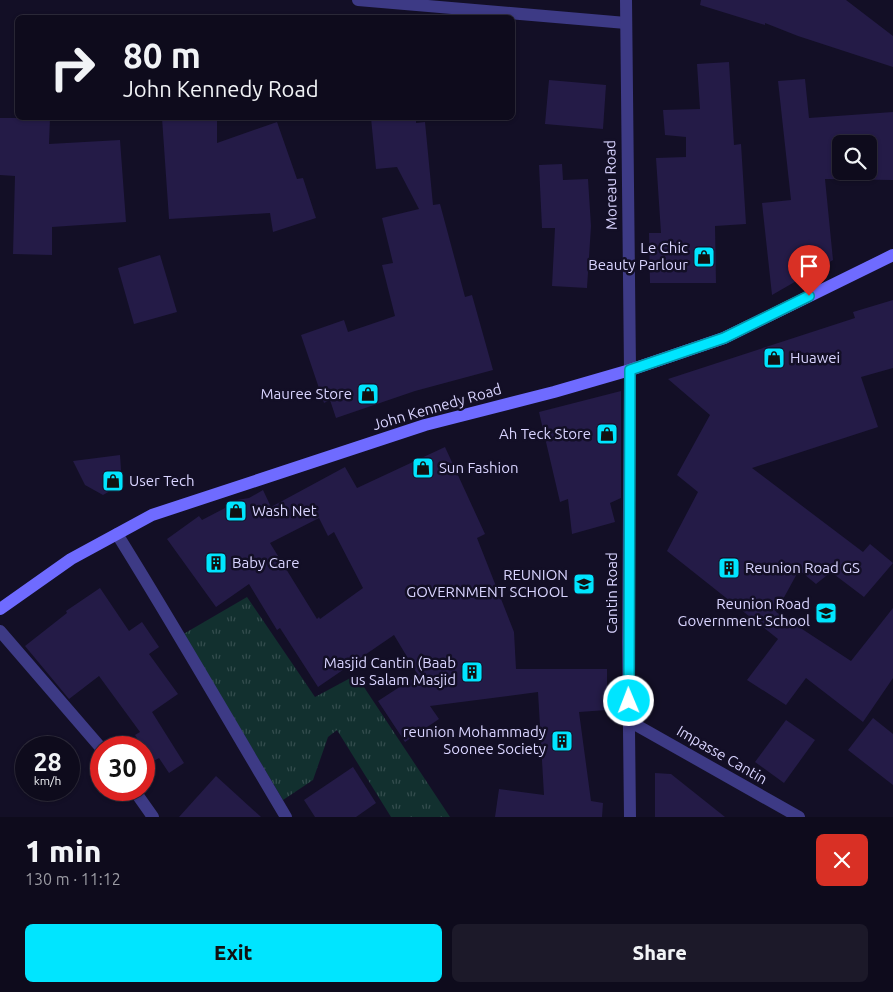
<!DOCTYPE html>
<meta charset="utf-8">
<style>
:root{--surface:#0e0b1c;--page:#1c1929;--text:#f1f3f6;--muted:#9b9ba3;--line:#2e2b3b;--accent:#00e5ff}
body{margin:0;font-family:Ubuntu,sans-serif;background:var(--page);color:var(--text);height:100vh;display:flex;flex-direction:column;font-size:19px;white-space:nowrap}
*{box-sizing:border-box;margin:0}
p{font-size:16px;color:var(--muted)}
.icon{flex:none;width:28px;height:28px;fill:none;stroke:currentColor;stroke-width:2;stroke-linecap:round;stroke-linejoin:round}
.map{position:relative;height:817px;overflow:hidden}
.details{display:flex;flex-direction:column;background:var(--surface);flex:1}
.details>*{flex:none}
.top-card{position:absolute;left:15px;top:15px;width:500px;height:105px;border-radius:8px;box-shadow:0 1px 4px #0004,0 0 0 1px var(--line);background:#0e0b1c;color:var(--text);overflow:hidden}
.fabs{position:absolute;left:832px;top:135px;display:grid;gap:10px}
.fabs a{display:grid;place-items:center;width:45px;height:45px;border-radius:8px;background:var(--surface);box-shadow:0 1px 4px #0004,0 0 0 1px var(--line);font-size:25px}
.speed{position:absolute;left:15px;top:736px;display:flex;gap:10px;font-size:25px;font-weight:700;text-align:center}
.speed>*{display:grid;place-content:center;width:65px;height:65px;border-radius:50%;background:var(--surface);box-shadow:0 1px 4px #0004,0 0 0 1px var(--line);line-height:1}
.speed small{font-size:12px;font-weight:400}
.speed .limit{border:8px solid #d22;background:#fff;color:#111}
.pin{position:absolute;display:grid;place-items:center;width:42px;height:42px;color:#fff;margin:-51px -21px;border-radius:50% 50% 50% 0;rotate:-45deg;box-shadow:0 0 5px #0007}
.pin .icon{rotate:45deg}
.me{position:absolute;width:55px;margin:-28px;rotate:359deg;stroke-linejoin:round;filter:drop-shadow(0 0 4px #0008)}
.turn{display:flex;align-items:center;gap:18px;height:105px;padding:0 25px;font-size:22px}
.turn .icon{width:65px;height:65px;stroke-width:2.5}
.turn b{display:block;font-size:35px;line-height:42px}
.round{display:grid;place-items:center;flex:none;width:52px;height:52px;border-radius:8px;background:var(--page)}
.overview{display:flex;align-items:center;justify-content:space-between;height:85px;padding:0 25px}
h1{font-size:30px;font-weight:800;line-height:38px}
.button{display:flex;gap:10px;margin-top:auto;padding:10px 25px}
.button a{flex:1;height:58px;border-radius:8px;background:var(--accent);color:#111;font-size:20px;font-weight:800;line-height:58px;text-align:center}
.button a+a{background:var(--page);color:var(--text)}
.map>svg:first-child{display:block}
.grass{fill:url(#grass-tufts)}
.building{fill:#241b47;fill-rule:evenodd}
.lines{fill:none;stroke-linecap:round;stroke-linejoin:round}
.minor{stroke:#3d3a85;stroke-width:12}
.secondary{stroke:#6f6bff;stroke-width:12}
.route-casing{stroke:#0095a6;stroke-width:12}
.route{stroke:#00e5ff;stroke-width:9}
.labels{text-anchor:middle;stroke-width:5;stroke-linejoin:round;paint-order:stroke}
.street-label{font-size:15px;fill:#d9d4ff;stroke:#130f26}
.poi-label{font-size:15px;fill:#d9d4ff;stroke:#130f26;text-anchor:end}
</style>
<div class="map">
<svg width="893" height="817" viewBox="0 0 893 817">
<defs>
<pattern id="grass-tufts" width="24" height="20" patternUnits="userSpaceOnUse" patternTransform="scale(1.25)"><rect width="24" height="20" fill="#12302f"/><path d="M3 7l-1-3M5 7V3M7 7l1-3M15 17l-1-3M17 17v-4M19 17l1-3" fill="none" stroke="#344d4e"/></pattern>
</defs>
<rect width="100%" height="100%" fill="#130f26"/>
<path class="grass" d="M247 597 315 697 356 675 450 817H391L337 730 328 737 313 780 283 800 217 690 180 636Z"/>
<g class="building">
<path d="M701 0H846L893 36V67L798 36 765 23V25L700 5Z"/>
<path d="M729 62 734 145 741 144 746 224 715 226 716 283H650L649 233H661L656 158 686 157V137L665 135 663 110 700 109 697 64Z"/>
<path d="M805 79 809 118 893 112V180L825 179 833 260 772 295 762 203 791 200 778 81ZM841 144H869V171H841Z"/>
<path d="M549 80 606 85 603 129 545 124Z"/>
<path d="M0 118H50L49 144 120 140 126 222 52 227V255L13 254 15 176 0 175Z"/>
<path d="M162 118H217V143L277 122 297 179 303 178 316 218 273 232 270 213 169 219Z"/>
<path d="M371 118H416V123L425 122 433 205 440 204 465 297 472 295 493 370 415 391 336 418 330 400 324 403 301 335 344 320 348 332 395 316 382 265 393 263 382 218 419 209 397 167 376 169Z"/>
<path d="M562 164 563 180 588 179 591 226 587 288 552 286 555 228H542L539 165Z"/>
<path d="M160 255 177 312 134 324 118 268Z"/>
<path d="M893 300V368L861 377 878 427 752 468 863 552 870 544 893 563 864 597 831 572 816 584 799 570 776 612 851 661 893 608V678L863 722 806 678 786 705 747 680 778 639 667 551 698 492 677 475 710 415 668 379 855 318 853 312Z"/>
<path d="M621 391V498L610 503 615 522 572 534 568 499 560 502 539 412Z"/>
<path d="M445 447 485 534 477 538 514 632 516 669H607V710L579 712 591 801 603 803 602 817H495L499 789 544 795 538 692 430 706 439 719 405 742 378 701 418 675 394 635 318 687 280 628 277 630 249 584 216 607 167 539 199 516 202 520 225 508 231 501 249 498 263 490 271 507 345 467 357 488ZM319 518 328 536 334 532 363 588 320 619 319 617 317 619 270 543Z"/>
<path d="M120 455 122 484 103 495 85 485 73 461Z"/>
<path d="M100 588 129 631 142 622 159 647 149 654 178 694 152 712 184 763 169 773 159 758 152 762 135 735 140 732 99 676 69 699 25 646 67 613 66 611Z"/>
<path d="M873 718 893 734V785L848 750Z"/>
<path d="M786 720 815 740 784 783 755 762Z"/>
<path d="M353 767 376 803 356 817H315L304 800Z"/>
<path d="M655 773 671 774 725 817H655Z"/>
<path d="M216 776 261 817H179Z"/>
</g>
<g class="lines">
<g class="minor">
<path d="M358 0 626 23"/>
<path d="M626 0 630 370 628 643 630 817"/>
<path d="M117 534C175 627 230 723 286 817"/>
<path d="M0 631 101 748"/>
<path d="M629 721 799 817"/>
<path d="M134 790 153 817"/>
</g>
<path class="secondary" d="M0 609 71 559 152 515 425 425 554 392 630 370 724 338 893 255"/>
</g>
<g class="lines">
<g class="route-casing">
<path id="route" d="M629 701 630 370 724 338 809 296"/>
</g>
<use href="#route" class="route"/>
</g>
<defs>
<g id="shop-square" transform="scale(1.125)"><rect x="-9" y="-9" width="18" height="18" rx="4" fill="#00e5ff" stroke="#130f26"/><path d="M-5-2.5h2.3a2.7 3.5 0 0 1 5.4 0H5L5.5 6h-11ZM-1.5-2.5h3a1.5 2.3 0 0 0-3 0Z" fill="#111"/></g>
<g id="building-square" transform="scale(1.125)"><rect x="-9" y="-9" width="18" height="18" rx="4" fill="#00e5ff" stroke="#130f26"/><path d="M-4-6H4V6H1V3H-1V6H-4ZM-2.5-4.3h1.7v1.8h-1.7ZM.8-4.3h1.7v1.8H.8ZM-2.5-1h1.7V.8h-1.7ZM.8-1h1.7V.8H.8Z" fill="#111"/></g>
<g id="school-square" transform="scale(1.125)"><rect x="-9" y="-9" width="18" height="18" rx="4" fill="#00e5ff" stroke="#130f26"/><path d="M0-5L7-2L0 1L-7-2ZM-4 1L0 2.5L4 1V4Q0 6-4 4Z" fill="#111"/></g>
</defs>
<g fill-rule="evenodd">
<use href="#shop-square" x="704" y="257"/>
<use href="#shop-square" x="774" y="358"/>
<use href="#shop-square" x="368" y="394"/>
<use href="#shop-square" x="607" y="434"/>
<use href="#shop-square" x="423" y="468"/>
<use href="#shop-square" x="113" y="481"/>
<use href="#shop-square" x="236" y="511"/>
<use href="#building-square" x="216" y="563"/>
<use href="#building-square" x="729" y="568"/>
<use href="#school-square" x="584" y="584"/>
<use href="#school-square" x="826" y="613"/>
<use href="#building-square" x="472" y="672"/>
<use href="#building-square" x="562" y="741"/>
</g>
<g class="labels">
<g class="street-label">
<text transform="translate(611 185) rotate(-91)" y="5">Moreau Road</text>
<text transform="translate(437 407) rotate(-16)" y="5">John Kennedy Road</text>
<text transform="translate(612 593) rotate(-90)" y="5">Cantin Road</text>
<text transform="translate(722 755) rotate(30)" y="5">Impasse Cantin</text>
</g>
<g class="poi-label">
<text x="688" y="253">Le Chic<tspan x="688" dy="17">Beauty Parlour</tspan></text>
<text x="790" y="363" text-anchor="start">Huawei</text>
<text x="352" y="399">Mauree Store</text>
<text x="591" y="439">Ah Teck Store</text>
<text x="439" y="473" text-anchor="start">Sun Fashion</text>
<text x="129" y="486" text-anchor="start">User Tech</text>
<text x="252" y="516" text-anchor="start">Wash Net</text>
<text x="232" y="568" text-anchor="start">Baby Care</text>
<text x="745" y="573" text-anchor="start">Reunion Road GS</text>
<text x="568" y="580">REUNION<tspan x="568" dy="17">GOVERNMENT SCHOOL</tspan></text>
<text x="810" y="609">Reunion Road<tspan x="810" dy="17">Government School</tspan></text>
<text x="456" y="668">Masjid Cantin (Baab<tspan x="456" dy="17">us Salam Masjid</tspan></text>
<text x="546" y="737">reunion Mohammady<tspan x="546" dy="17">Soonee Society</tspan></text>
</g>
</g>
</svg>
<div class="fabs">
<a><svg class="icon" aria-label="search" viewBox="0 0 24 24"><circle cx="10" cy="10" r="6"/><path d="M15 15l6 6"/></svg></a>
</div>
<div class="speed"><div>28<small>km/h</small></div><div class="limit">30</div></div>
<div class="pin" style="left:809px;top:296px;background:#d93025"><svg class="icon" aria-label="arrive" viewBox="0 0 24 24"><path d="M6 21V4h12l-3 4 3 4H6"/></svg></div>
<svg class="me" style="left:629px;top:701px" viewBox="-20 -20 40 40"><circle r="17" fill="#00e5ff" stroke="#fff" stroke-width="3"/><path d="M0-11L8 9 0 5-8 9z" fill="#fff"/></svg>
<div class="top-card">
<div class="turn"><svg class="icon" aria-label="right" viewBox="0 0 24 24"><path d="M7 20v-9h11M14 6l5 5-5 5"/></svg><div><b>80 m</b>John Kennedy Road</div></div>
</div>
</div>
<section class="details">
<div class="overview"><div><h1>1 min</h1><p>130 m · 11:12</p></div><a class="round" style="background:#d93025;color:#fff"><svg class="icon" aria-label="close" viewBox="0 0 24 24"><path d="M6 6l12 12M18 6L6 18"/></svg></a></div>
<div class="button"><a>Exit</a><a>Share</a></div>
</section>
